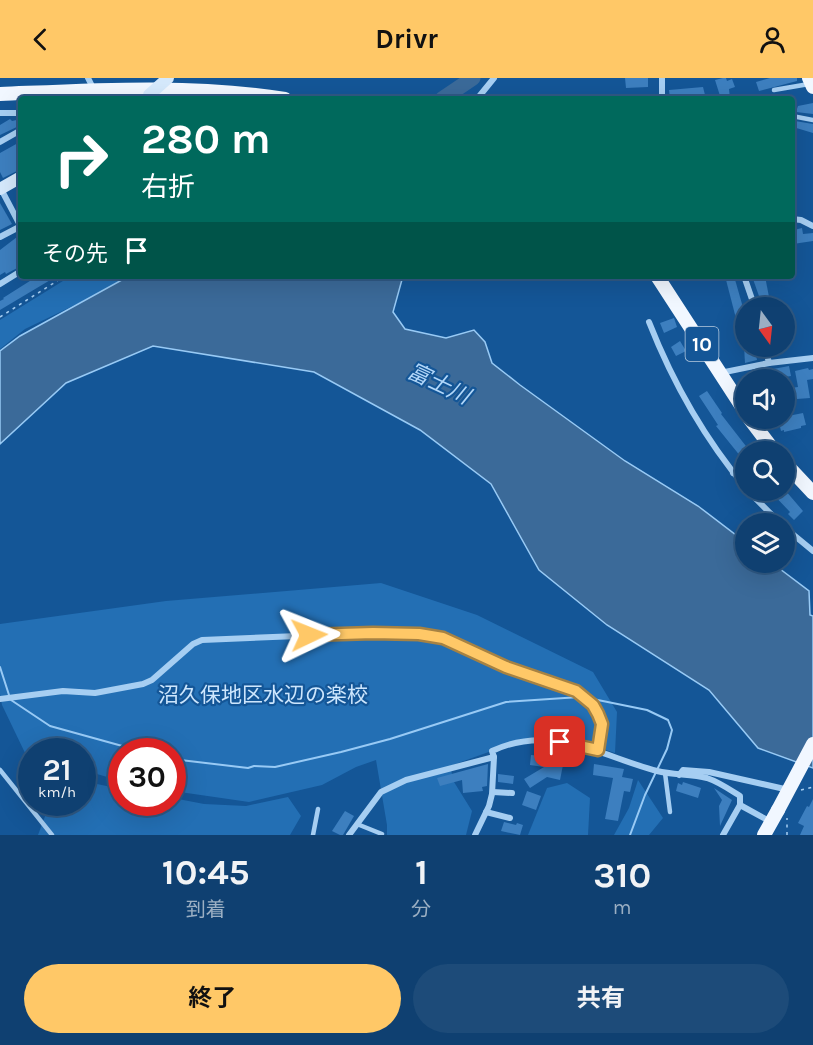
<!DOCTYPE html>
<html lang="ja">
<meta charset="utf-8">
<style>
:root{--surface:#0f4071;--page:#1d4b79;--text:#f1f3f6;--muted:#9bafc3;--line:#2f5984;--accent:#ffc867}
body{margin:0;font-family:Karla,"Noto Sans JP",sans-serif;background:var(--page);color:var(--text);height:100vh;display:flex;flex-direction:column;font-size:22px;white-space:nowrap}
*{box-sizing:border-box;margin:0}
p{font-size:20px;color:var(--muted)}
.icon{flex:none;width:33px;height:33px;fill:none;stroke:currentColor;stroke-width:2;stroke-linecap:round;stroke-linejoin:round}
.map{position:relative;height:757px;overflow:hidden}
.details{display:flex;flex-direction:column;background:var(--surface);flex:1}
.details>*{flex:none}
.hud{position:absolute;left:18px;top:18px;width:777px;height:183px;border-radius:6px;box-shadow:0 6px 24px #0002,0 0 0 2px var(--line);background:#00695c;color:#fff;overflow:hidden}
.needle{width:39px;rotate:165deg}
.tools{position:absolute;left:735px;top:219px;display:grid;gap:12px}
.tools a{display:grid;place-items:center;width:60px;height:60px;border-radius:50%;background:var(--surface);box-shadow:0 6px 24px #0002,0 0 0 2px var(--line);font-size:30px}
.speed{position:absolute;left:18px;top:660px;display:flex;gap:12px;font-size:30px;font-weight:700;text-align:center}
.speed>*{display:grid;place-content:center;width:78px;height:78px;border-radius:50%;background:var(--surface);box-shadow:0 6px 24px #0002,0 0 0 2px var(--line);line-height:1}
.speed small{font-size:15px;font-weight:400}
.speed .limit{border:9px solid #d22;background:#fff;color:#111}
.pin{position:absolute;display:grid;place-items:center;width:51px;height:51px;color:#fff;margin:-26px;border-radius:12px;box-shadow:0 3px 9px #0006}
.me{position:absolute;width:66px;margin:-33px;rotate:88deg;stroke-linejoin:round;filter:drop-shadow(0 0 4px #0008)}
.turn{display:flex;align-items:center;gap:21px;height:126px;padding:0 24px;font-size:27px}
.turn .icon{width:78px;height:78px;stroke-width:2.5}
.turn b{display:block;font-size:42px;line-height:51px}
.then{display:flex;align-items:center;height:57px;padding:0 24px;background:#0003;gap:12px;font-size:22px}
.eta{display:flex;justify-content:space-evenly;align-items:center;height:102px;text-align:center}
.eta b{font-size:36px;font-weight:700;line-height:42px}
.action{display:flex;gap:12px;margin-top:auto;padding:12px 24px}
.action a{flex:1;height:69px;border-radius:36px;background:var(--accent);color:#111;font-size:24px;font-weight:700;line-height:69px;text-align:center}
.action a+a{background:var(--page);color:var(--text)}
header{display:flex;justify-content:space-between;align-items:center;height:78px;padding:0 24px;background:var(--accent);color:#111;font-size:27px;font-weight:700}
.map>svg:first-child{display:block}
.green{fill:#236fb4}
.water{fill:#3b6a99;stroke:#98caf5;stroke-width:1.5}
.lines{fill:none;stroke-linecap:round;stroke-linejoin:round}
.stream{stroke:#98caf5;stroke-width:2}
.river{stroke:#3b6a99;stroke-width:15}
.building{fill:#3d7fbf}
.path{stroke:#a6cef2;stroke-width:1.5;stroke-dasharray:3 4.5;stroke-linecap:butt}
.lane{stroke:#a6cef2;stroke-width:4.5}
.street{stroke:#a6cef2;stroke-width:6}
.secondary{stroke:#d5e9fc;stroke-width:12}
.primary{stroke:#f1f7ff;stroke-width:14}
.secondary-bridge{stroke:#d5e9fc;stroke-width:12}
.primary-bridge{stroke:#f1f7ff;stroke-width:14}
.route-casing{stroke:#a68243;stroke-width:15}
.route{stroke:#ffc867;stroke-width:10}
.labels{text-anchor:middle;stroke-width:4.5;stroke-linejoin:round;paint-order:stroke}
.shield{fill:#145697;stroke:#b8cce0;stroke-width:1.5}
.shield-label{font-size:20px;font-weight:bold;fill:#fff}
.park-label{font-size:21px;fill:#cde6fd;stroke:#145697}
.water-label{font-size:22px;font-style:italic;fill:#b2d7f9;stroke:#145697}
</style>
<header><svg class="icon" aria-label="back" viewBox="0 0 24 24"><path d="M15 5l-7 7 7 7"/></svg>Drivr<svg class="icon" aria-label="person" viewBox="0 0 24 24"><circle cx="12" cy="8" r="4"/><path d="M4 21q1-7 8-7t8 7"/></svg></header>
<div class="map">
<svg width="813" height="757" viewBox="0 0 813 757">
<rect width="100%" height="100%" fill="#145697"/>
<g class="green">
<path d="M130 198 81 224 25 251 0 271V242L71 198Z"/>
<path d="M381 505 477 537 593 594 617 634 615 675 582 664 522 662 450 688 454 704 472 733 466 757H387V747L376 682 356 689 322 707 249 724 173 713 172 674H122L121 703 83 692 82 674H32L31 678 26 677 2 627 0 616V546L166 523Z"/>
<path d="M638 702 663 740 649 757H614L629 730Z"/>
<path d="M567 705 590 720 588 757H528L547 710Z"/>
<path d="M97 706 121 711 122 724H172L173 720 204 726 246 728 288 719 301 738 290 757H38L50 725 82 724 83 709Z"/>
</g>
<path class="water" d="M129 198H403L393 234 405 251 446 260 474 252 485 264 492 285 520 307 625 383 698 428 745 464 746 484 772 485 809 513 810 537 813 538V690L758 670 709 612 607 547 539 492 491 406 420 352 314 294 153 268 66 305 0 366V273L20 258Z"/>
<g class="lines">
<g class="stream">
<path d="M0 589 9 617"/>
<path d="M588 620 647 632 668 642 672 652 667 671 645 717 630 757"/>
<path d="M11 622 50 648 144 674"/>
<path d="M172 681 248 690 254 688 275 689 341 674 390 661 506 624 580 619"/>
</g>
<path class="river" d="M442 21 473 0"/>
</g>
<g class="building">
<path d="M625 0H648V9L626 10Z"/>
<path d="M723 0H726L727 3 732 1 735 9 729 11 730 21H721L715 2Z"/>
<path d="M770 0H797V3L759 13 756 4Z"/>
<path d="M703 9 706 21H670L669 12Z"/>
<path d="M813 25V36L796 34 798 28Z"/>
<path d="M10 41 12 43 21 41V47L0 57V47Z"/>
<path d="M795 43 813 46V55L793 49Z"/>
<path d="M18 65 21 70V74L19 75 21 80V91L3 100 0 94V75Z"/>
<path d="M0 125 12 146 0 152Z"/>
<path d="M802 150 803 156 813 155V163L793 166 792 155 794 154V152Z"/>
<path d="M17 159 21 165V188L6 196 5 194 0 197V172Z"/>
<path d="M31 198H57L0 232V223L4 221 3 220 33 201Z"/>
<path d="M725 198H734L746 240V251L739 252Z"/>
<path d="M765 198 769 219 760 221 753 201Z"/>
<path d="M674 240 677 249 664 255 660 245Z"/>
<path d="M680 263 686 273 676 278 671 269Z"/>
<path d="M744 268H754L757 282 745 285Z"/>
<path d="M789 288 791 298 774 301 773 291Z"/>
<path d="M808 290 809 292 813 291V301L807 302 810 320 784 322V311L798 309 795 293Z"/>
<path d="M707 313 722 335 721 336 749 372 741 379 716 348 718 347 699 318Z"/>
<path d="M803 335 806 347 801 348V350L784 354V352L781 353 778 340Z"/>
<path d="M769 412H785L803 433 794 442 788 436 790 434Z"/>
<path d="M531 677 544 678V683L563 687 560 702 547 699 530 710 524 701 544 689 530 687Z"/>
<path d="M488 686 487 708 482 709 483 713 463 715 462 702 440 708 437 700Z"/>
<path d="M594 686 624 691 622 699 633 701 630 714 624 713 618 743 605 741 613 700 593 697Z"/>
<path d="M498 696 514 698 513 706 498 704Z"/>
<path d="M683 704 701 710 698 720 676 713 678 705 682 707Z"/>
<path d="M714 710 732 722 720 748 719 728 722 722Z"/>
<path d="M527 713 541 718 536 732 522 727Z"/>
<path d="M813 721V757H800L804 748 798 745 807 728 809 729Z"/>
<path d="M345 733 354 738 343 757H340L332 753Z"/>
<path d="M504 744 516 747 517 745 523 747 520 757 501 753Z"/>
</g>
<g class="lines">
<g class="path">
<path d="M0 239 65 198"/>
<path d="M801 712 813 709"/>
<path d="M787 757V740"/>
</g>
<g class="lane">
<path d="M774 12 809 6"/>
<path d="M792 38 813 42"/>
<path d="M0 692 52 757"/>
<path d="M665 695 670 734"/>
<path d="M357 746 382 756"/>
<path d="M313 757 318 731"/>
</g>
<g class="street">
<path d="M88 0 94 12"/>
<path d="M477 21 494 0"/>
<path d="M662 21V0"/>
<path d="M0 35H21"/>
<path d="M0 64 21 52"/>
<path d="M1 111 21 149"/>
<path d="M792 141 801 142 813 148"/>
<path d="M0 159 21 148"/>
<path d="M744 198 755 230"/>
<path d="M0 206 21 193"/>
<path d="M649 244C673 305 704 360 746 410"/>
<path d="M765 268 769 285"/>
<path d="M720 295 769 285 813 280"/>
<path d="M757 374 767 365"/>
<path d="M733 395 746 384"/>
<path d="M747 412 781 446"/>
<path d="M784 449 813 473"/>
<path d="M0 621 63 613 95 615 143 606 152 602 193 566 202 562 373 555 419 556 443 560 505 589 576 613 593 627 598 637 601 646 599 672"/>
<path d="M679 697 683 692 709 694 789 712"/>
<path d="M493 714 512 715"/>
<path d="M740 727 771 744"/>
<path d="M486 734 510 740"/>
<path d="M349 757 381 714 406 702 494 679"/>
<path d="M475 757 489 728 492 716 494 679 492 673C551 645 601 678 657 693 673 697 691 696 707 700 719 704 729 711 740 718V727L723 757"/>
</g>
<path class="secondary" d="M0 111 21 99"/>
<g class="primary">
<path d="M809 0 813 9"/>
<path d="M0 16C97 12 188 6 285 21"/>
<path d="M657 198 746 335"/>
<path d="M749 340 775 374"/>
<path d="M784 384 813 415"/>
<path d="M764 757 778 732"/>
</g>
<path class="secondary-bridge" d="M149 17 168 0"/>
<path class="primary-bridge" d="M778 732 813 666"/>
</g>
<g class="lines">
<g class="route-casing">
<path id="route" d="M309 557 373 555 419 556 443 560 506 589 576 613 593 627 598 636 602 646 598 672 560 664"/>
</g>
<use href="#route" class="route"/>
</g>
<g class="labels">
<rect class="shield" x="685.5" y="249" width="33" height="34" rx="4.5"/>
<g class="shield-label">
<text x="702" y="273">10</text>
</g>
<g class="park-label">
<text x="263" y="624">沼久保地区水辺の楽校</text>
</g>
<g class="water-label">
<text transform="translate(439 305) rotate(25)" y="8">富士川</text>
</g>
</g>
</svg>
<div class="tools">
<a><svg class="needle" viewBox="-14 -14 28 28"><path d="M0-13l5 13h-10z" fill="#e53935"/><path d="M0 13l5-13h-10z" fill="#9bafc3"/></svg></a>
<a><svg class="icon" aria-label="sound" viewBox="0 0 24 24"><path d="M4 9h4l5-4v14l-5-4H4zM17 9q2 3 0 6"/></svg></a>
<a><svg class="icon" aria-label="search" viewBox="0 0 24 24"><circle cx="10" cy="10" r="6"/><path d="M15 15l6 6"/></svg></a>
<a><svg class="icon" aria-label="layers" viewBox="0 0 24 24"><path d="M12 4l9 5-9 5-9-5zM3 14l9 5 9-5"/></svg></a>
</div>
<div class="speed"><div>21<small>km/h</small></div><div class="limit">30</div></div>
<div class="pin" style="left:560px;top:664px;background:#d93025"><svg class="icon" aria-label="arrive" viewBox="0 0 24 24"><path d="M6 21V4h12l-3 4 3 4H6"/></svg></div>
<svg class="me" style="left:309px;top:557px" viewBox="-20 -20 40 40"><path d="M0-17L14 15 0 8-14 15z" fill="#ffc867" stroke="#fff" stroke-width="4"/></svg>
<div class="hud">
<div class="turn"><svg class="icon" aria-label="right" viewBox="0 0 24 24"><path d="M7 20v-9h11M14 6l5 5-5 5"/></svg><div><b>280 m</b>右折</div></div>
<div class="then">その先<svg class="icon" aria-label="arrive" viewBox="0 0 24 24"><path d="M6 21V4h12l-3 4 3 4H6"/></svg></div>
</div>
</div>
<section class="details">
<div class="eta">
<div><b>10:45</b><p>到着</p></div>
<div><b>1</b><p>分</p></div>
<div><b>310</b><p>m</p></div>
</div>
<div class="action"><a>終了</a><a>共有</a></div>
</section>
